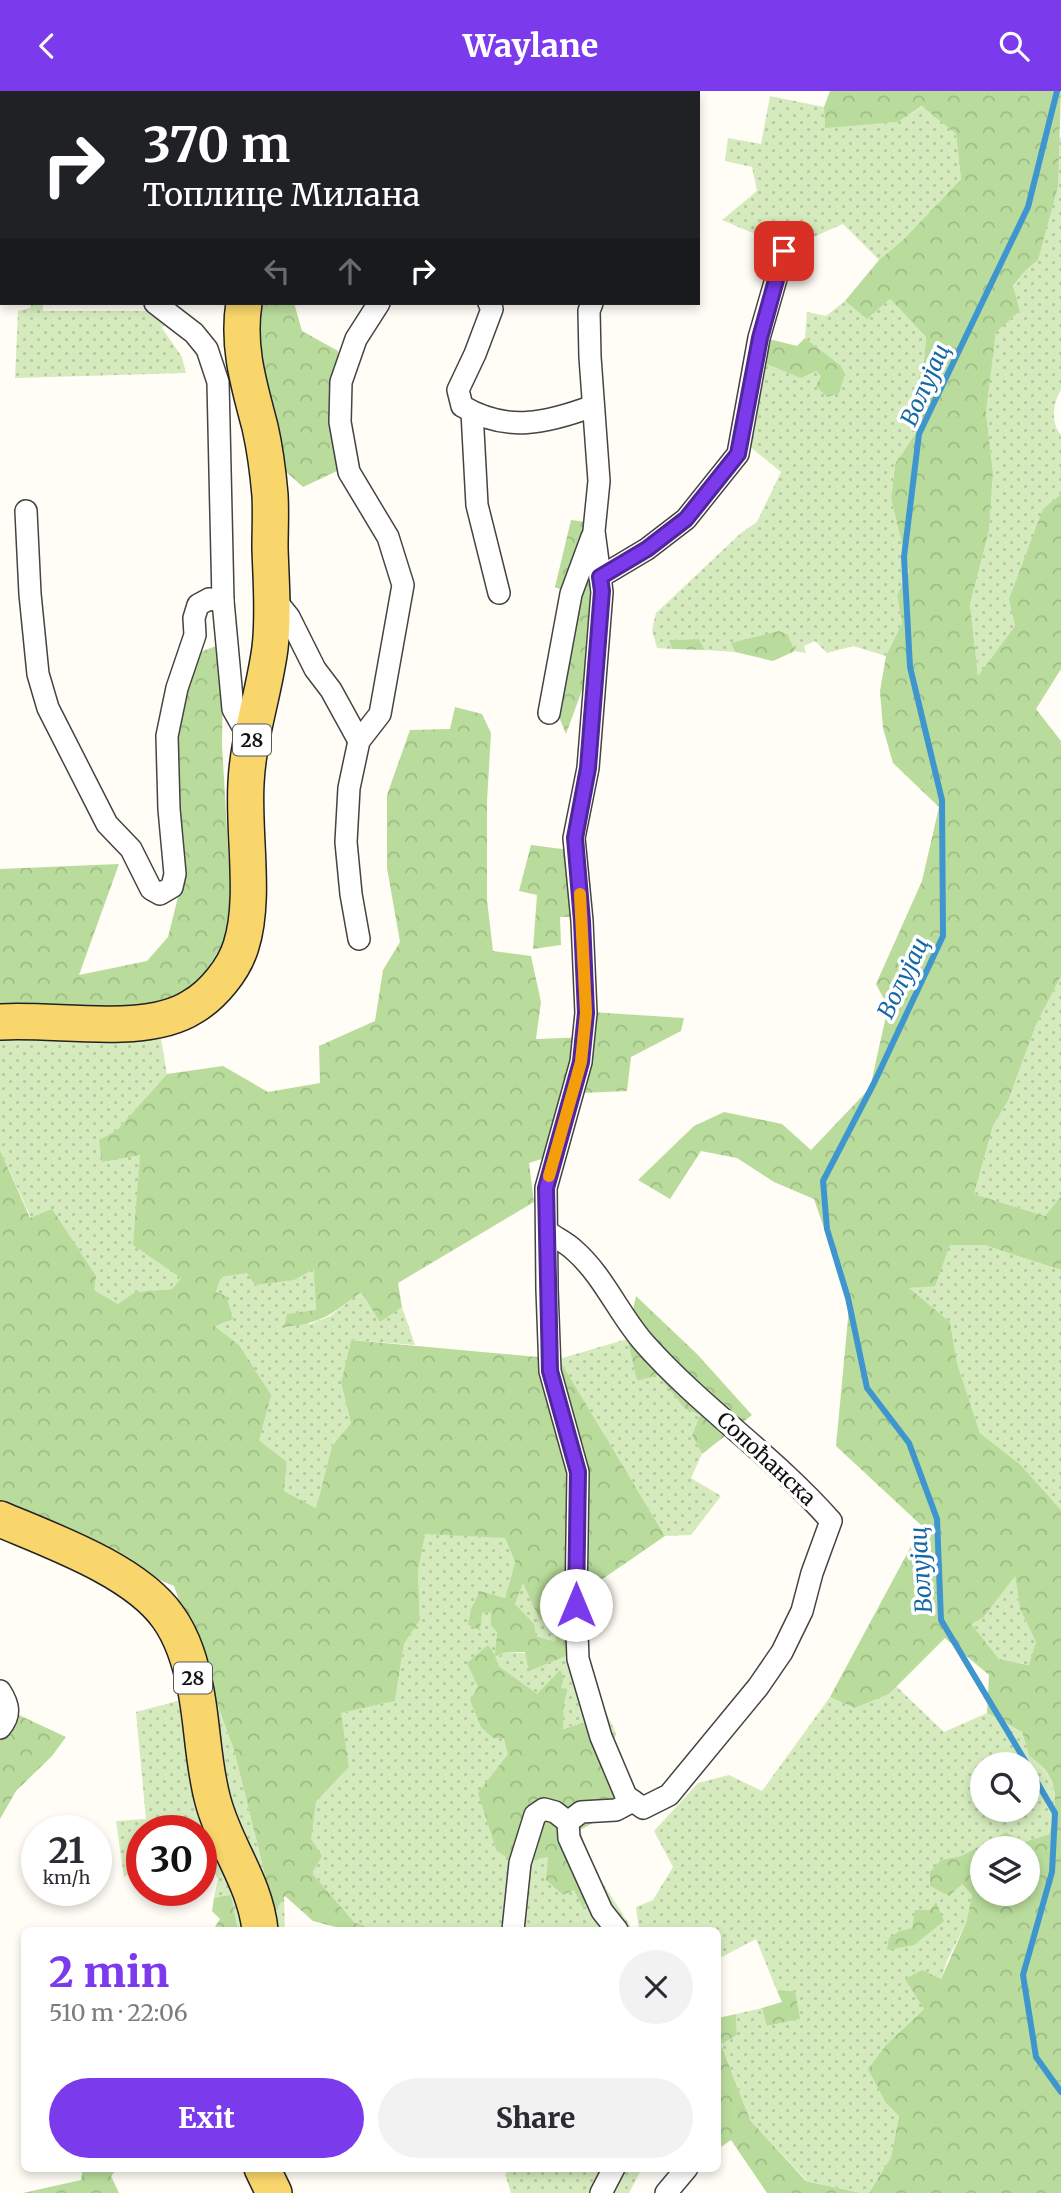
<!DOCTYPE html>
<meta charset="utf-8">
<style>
:root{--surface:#fff;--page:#f2f2f3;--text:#2b2b33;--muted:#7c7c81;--accent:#7c3aed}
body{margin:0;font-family:Merriweather,serif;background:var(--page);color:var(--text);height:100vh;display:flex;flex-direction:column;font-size:26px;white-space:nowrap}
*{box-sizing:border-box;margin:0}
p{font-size:23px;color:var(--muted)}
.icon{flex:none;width:38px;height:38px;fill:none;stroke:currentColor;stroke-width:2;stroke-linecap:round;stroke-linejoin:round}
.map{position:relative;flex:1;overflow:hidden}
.sheet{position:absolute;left:21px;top:1836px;width:700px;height:245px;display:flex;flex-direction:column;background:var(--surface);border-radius:10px;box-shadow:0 4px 10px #0003}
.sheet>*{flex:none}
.banner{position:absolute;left:0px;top:0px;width:700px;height:214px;box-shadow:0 4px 10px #0003;background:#202124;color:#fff;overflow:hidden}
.buttons{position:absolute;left:970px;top:1661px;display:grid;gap:14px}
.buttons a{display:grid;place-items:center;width:70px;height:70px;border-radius:50%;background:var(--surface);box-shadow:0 4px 10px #0003;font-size:35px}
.speed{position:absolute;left:21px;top:1724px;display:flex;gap:14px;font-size:35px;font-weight:700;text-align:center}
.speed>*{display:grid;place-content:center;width:91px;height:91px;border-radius:50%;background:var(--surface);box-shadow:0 4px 10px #0003;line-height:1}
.speed small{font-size:18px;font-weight:400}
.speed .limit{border:10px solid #d22;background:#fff;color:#111}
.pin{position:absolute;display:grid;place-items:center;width:60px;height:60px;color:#fff;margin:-30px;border-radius:14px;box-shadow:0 4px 10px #0006}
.me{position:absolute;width:77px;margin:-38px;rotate:0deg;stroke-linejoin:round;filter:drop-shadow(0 0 5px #0008)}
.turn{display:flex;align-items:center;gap:24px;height:147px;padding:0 28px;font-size:32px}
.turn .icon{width:91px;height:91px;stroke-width:2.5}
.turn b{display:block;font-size:49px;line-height:60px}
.lanes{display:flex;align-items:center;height:66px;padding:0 28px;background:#0003;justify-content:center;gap:35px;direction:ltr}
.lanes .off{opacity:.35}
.round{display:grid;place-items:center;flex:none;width:74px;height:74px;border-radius:37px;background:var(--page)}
.headline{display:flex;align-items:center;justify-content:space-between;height:119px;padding:0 28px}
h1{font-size:42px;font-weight:800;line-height:52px;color:var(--accent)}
.cta{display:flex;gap:14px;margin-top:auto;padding:14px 28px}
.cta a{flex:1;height:80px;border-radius:42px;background:var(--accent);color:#fff;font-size:28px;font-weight:800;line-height:80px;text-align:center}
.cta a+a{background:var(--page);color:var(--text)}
header{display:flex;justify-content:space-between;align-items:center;height:91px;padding:0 28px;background:var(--accent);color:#fff;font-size:32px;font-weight:800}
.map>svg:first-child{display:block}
.grass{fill:url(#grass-dots);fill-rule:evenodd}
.forest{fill:url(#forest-crowns);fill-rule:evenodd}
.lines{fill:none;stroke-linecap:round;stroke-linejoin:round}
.stream{stroke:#3f96cf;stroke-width:6}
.street-casing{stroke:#444;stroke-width:24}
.primary-casing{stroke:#222;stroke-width:38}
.street{stroke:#fff;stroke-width:21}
.primary{stroke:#f9d66b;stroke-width:35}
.route-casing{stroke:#51269a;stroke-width:18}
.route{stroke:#7c3aed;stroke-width:12}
.slow{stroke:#f59e0b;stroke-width:12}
.labels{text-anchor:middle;stroke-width:7;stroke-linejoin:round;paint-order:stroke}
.shield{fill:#fff;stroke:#585858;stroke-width:2}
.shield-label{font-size:19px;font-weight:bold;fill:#111}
.street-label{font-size:21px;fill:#111;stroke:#fff}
.water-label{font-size:23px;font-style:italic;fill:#1768a6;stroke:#fff}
</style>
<header><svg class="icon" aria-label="back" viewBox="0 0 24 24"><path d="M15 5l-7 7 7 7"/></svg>Waylane<svg class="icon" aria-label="search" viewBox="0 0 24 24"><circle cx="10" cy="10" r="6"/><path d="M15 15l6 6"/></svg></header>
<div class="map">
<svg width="1061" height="2102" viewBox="0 0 1061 2102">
<defs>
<pattern id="grass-dots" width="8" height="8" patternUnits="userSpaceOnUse" patternTransform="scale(1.75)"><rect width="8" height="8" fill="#d5ebbd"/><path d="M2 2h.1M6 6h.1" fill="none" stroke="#b6c8a1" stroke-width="1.8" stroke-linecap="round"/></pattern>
<pattern id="forest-crowns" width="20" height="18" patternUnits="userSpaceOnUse" patternTransform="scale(1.75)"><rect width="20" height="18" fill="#b9dc9c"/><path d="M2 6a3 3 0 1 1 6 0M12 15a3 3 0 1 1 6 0" fill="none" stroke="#9ebc85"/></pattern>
</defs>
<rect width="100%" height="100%" fill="#fffdf5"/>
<g class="grass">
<path d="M770 5 824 16 825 36 898 31 923 15 956 43 961 88 903 149 879 169 843 133 788 157 722 129 757 100 752 76 725 70 728 47 761 53Z"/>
<path d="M1061 46V299C1053 312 1050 331 1061 344V403L1043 418 1015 535 978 586 970 513 989 440 993 381 986 322 996 240 1020 220 1013 196 1025 180 1038 169 1059 47Z"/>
<path d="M890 208 926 246 924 269 907 324 917 340 895 373 891 408 909 481 897 504 902 532 886 565 853 555 827 562 815 550 804 555 806 562 795 560 788 544 732 553 735 561 705 559 699 548 669 549 672 558 657 557 652 539 656 522 741 442 757 431 781 381 743 350 755 268 816 280 822 285 840 274 805 247 807 221 826 225 845 210 867 227Z"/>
<path d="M32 212H43V220H155L168 228 162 237 182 266 186 282 15 287 18 220 30 217Z"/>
<path d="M1061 885V1105L1045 1125 974 1103 993 1035 1008 1010 1036 934Z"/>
<path d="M155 913 167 983 116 1040 140 1063 139 1100 181 1187 172 1198 135 1201 118 1213 94 1199 31 1127 0 1059V926Z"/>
<path d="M949 1154H984L1061 1179V1419L1021 1374 980 1342 957 1272 950 1231 908 1197 935 1194Z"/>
<path d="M315 1178 316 1219 308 1234 330 1225 361 1201 380 1230 402 1216 415 1254 351 1249 341 1292 351 1332 332 1355 316 1417 284 1400 287 1371 259 1349 214 1235 216 1201 221 1186 247 1181Z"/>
<path d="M627 1248 637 1290 658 1283 685 1318 700 1324 692 1344 702 1363 691 1387 721 1405 691 1444 665 1445 559 1268Z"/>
<path d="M425 1442 505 1447 515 1471 505 1507 482 1522 491 1520 497 1540 496 1566 507 1561 566 1565 586 1581 616 1642 585 1631 562 1638 564 1612 568 1598H561L560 1579 537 1604 500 1576 488 1555 508 1663 479 1702 496 1759 548 1766 574 1798 584 1816 600 1788 633 1839H373L354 1831 312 1782 310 1748 316 1711 349 1676 340 1622 395 1610 404 1553 420 1529 418 1481Z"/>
<path d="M1015 1484 1020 1518 1036 1551 1030 1574 999 1568 970 1533 983 1527Z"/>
<path d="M523 1491 540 1530 556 1519V1551L536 1545 515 1513Z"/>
<path d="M203 1575 234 1659 263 1776 272 1825 284 1805 285 1839H272L229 1716Z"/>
<path d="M896 1595 944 1641 987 1622 1022 1641 1029 1665C1061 1688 1056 1706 1049 1743L1024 1751 1006 1741 961 1765 941 1769 972 1804 966 1832 947 1870 941 1888 925 1917 887 1953 886 2012 899 2025 891 2066 869 2102H861L807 2090 750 2029 721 1952 737 1944 736 1923 762 1917 768 1935 799 1928 795 1901 777 1900 756 1848 718 1868V1839H639L636 1816 653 1809 673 1776 654 1740 698 1692 729 1684 762 1700 830 1606 855 1617 889 1603ZM982 1673H1027V1718H982Z"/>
<path d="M181 1609 250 1839H238L231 1805 214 1807 218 1788 209 1773 207 1755 201 1740 199 1739 195 1733 184 1739 142 1740V1775L124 1786 116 1730 146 1728 136 1621Z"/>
<path d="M512 2077H642L629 2102H511L505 2083Z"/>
</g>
<g class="forest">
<path d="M830 0H1061L1058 95 1038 169 1025 180 1013 195 1020 220 996 241 986 322 993 381 989 440 970 513 978 585 1015 535 1009 508 1043 418 1061 403V578L1036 618 1061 650V885L1036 934 1008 1010 993 1035 974 1103 1045 1125 1061 1105V1179L984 1154H950L935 1195 909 1197 950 1231 957 1272 980 1342 1021 1374 1061 1419V2102H869L891 2066 899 2025 886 2012 868 1978 887 1953 924 1918 905 1888 922 1879 941 1888 966 1832 972 1804 962 1793 949 1805 930 1795V1781L941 1769 961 1765 1006 1741 1024 1751 1049 1743C1057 1707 1061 1687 1029 1665L1022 1641 987 1622 989 1584 945 1547 889 1603 855 1617 830 1606 922 1435 836 1355 849 1217 838 1166 824 1137 814 1108 774 1091 737 1067 701 1060 670 1108 638 1089 694 1035 724 1021 782 1033 811 1059 870 997 888 916 876 893 922 790 939 716 893 672 883 637 880 600 886 565 902 532 897 504 909 481 891 408 895 373 917 340 907 324 924 269 926 246 890 208 867 228 845 210 879 169 903 149 961 88 956 43 922 15 898 31 825 37 824 16ZM1015 1485 1020 1518 1036 1551 1029 1574 999 1568 971 1533 983 1527ZM982 1757H1027V1802H982Z"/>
<path d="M261 212H294L302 240 338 260 337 380 303 396 274 370 258 234Z"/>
<path d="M761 246 797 255 805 247 840 274 845 283 839 302 827 306 816 295 821 285 816 280 801 287 755 268Z"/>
<path d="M571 429 587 431 593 493 589 580 566 643 555 616 576 505 555 496Z"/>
<path d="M779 540 788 544 795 560 773 570 735 561 731 552Z"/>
<path d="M699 548 705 559 672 558 669 549Z"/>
<path d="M216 555 223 587 222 654 231 807 225 849 205 882 176 907 132 921 0 926V778L119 773 79 884 147 870 168 846 178 806 172 647 195 563Z"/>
<path d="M455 616 482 623 491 642 487 711V809L493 860 531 865 541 911 536 948 590 946 591 921 684 927 681 940 631 966 627 1000 582 1002 569 1059 529 1072 534 1111 398 1192 402 1216 380 1231 361 1201C332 1223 321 1233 284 1236L287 1223 316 1219 314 1178 294 1189 255 1194 247 1182 221 1186 216 1201 226 1205 233 1228 214 1235 239 1254 271 1304 259 1349 287 1371 284 1400 316 1417 332 1355 351 1332 341 1292 351 1249 559 1268 665 1445 572 1509 573 1586 566 1565 529 1580 525 1561H507L495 1566 500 1576 537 1603 560 1579 564 1586 561 1597 568 1598 564 1612 563 1638 585 1631 616 1642 612 1658 620 1702 602 1727 580 1739 591 1776 600 1788 583 1817 574 1799 563 1804 546 1789 548 1766 514 1772 496 1759 478 1702 508 1663 504 1647H493L481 1636 470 1609 478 1596 467 1572 488 1554 495 1564 497 1541 491 1534V1521L482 1522 480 1539 468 1534 471 1518 480 1500 505 1507 515 1471 505 1447 425 1443 418 1481 420 1529 404 1553 395 1610 341 1622 349 1676 316 1711 311 1748 322 1765 312 1782 354 1831 373 1839H339L336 1836 313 1830 285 1805 272 1826 263 1776 234 1659 174 1495 0 1425V1059L30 1127 52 1118 96 1185 94 1199 118 1213 135 1201 172 1198 181 1187 133 1154 140 1064 102 1071 99 1049 116 1040 167 983 223 975 268 1001 320 992 319 955 375 930 383 879 400 851 387 777V704L410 639 450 638ZM523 1492 540 1530 556 1520V1551L536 1545 534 1533 515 1513Z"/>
<path d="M531 754 570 759 576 826H560L561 854 533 858 537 804 519 800Z"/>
<path d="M636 1205 697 1263 752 1324 702 1363 692 1344 700 1324 685 1318 658 1284 637 1290 627 1248Z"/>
<path d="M0 1606 21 1625 66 1646 52 1665 16 1700 0 1728Z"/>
<path d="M231 1804 238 1839H213L220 1828 212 1820 214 1807Z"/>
<path d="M936 1811 944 1830 914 1854 887 1859 889 1847 900 1840 912 1837 915 1819H930Z"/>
<path d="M777 1900H795L800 1928 767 1935 762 1917 782 1911Z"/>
<path d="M736 1923 737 1944 721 1953 750 2029 806 2090 861 2102H767L731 2049 718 2058V1927Z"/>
<path d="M83 2077H118L111 2085 119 2102H23L81 2089Z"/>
</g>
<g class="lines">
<g class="stream">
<path d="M1027 1673 941 1529 937 1428 909 1352 867 1297 848 1207 827 1138 823 1090 874 992 943 845 942 709 910 576 904 466 919 343 1028 116 1057 0"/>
<path d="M1027 1674 1055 1722 1052 1781 1023 1884 1036 1966 1061 2001"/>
</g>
<g class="street-casing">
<g id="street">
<path d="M406 0V2"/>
<path d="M656 0V2"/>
<path d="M14 2V0"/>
<path d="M46 2 47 0"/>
<path d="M140 2V0"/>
<path d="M0 42 2 37"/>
<path d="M0 87 2 84"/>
<path d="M155 212 194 242 207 258 218 291 223 510 233 618 251 650"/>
<path d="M489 212 492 218 475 263 458 299 462 315C507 342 547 332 593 315"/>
<path d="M592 212 589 220 590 266 599 390 594 440 602 501 588 677 574 747 582 830 586 922 581 971 546 1097 547 1198 550 1280 578 1381 576 1514 578 1568 601 1646 626 1705 633 1710 616 1719 581 1721 568 1731 569 1747 602 1820 617 1839"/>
<path d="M472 321 477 414 499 502"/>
<path d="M26 420 30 503 38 583 48 617 107 733 131 758 151 798 160 803 172 796 175 783 169 718 167 645 177 597 195 544 194 527 198 514 209 508 223 510"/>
<path d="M600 486 647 458 686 428 738 363 759 247 784 160"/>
<path d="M273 506 289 526 315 578 331 599 359 650"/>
<path d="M549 622 571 503 592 446"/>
<path d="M359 848 351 803 346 751 349 697 359 650 380 623 403 494 388 446 349 381 340 331 341 291 356 248 379 212"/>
<path d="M548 1141C556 1147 567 1152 574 1159 604 1185 619 1224 645 1253 702 1317 775 1366 831 1430L812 1482 802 1520 782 1561 758 1596 669 1704 643 1717 633 1710"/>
<path d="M0 1600C9 1614 11 1624 0 1637"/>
<path d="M513 1839 520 1772 535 1724 544 1718 555 1721 568 1731"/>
<path d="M601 2102 614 2077"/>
<path d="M666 2102 687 2077"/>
</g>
</g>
<g class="primary-casing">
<g id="primary">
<path d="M318 0V2"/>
<path d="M0 931C57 927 145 946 192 916 213 904 234 878 241 855 256 808 243 743 246 692 248 647 264 603 270 557 274 524 271 491 270 457 270 439 271 422 270 404 268 381 265 358 260 336 249 294 237 256 244 212"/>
<path d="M0 1428C52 1450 136 1480 168 1526 184 1548 191 1574 196 1600 203 1637 203 1674 213 1710 225 1756 255 1791 260 1839"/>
<path d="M262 2077 274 2102"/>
</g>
</g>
<use href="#street" class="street"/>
<use href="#primary" class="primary"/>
</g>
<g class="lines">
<g class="route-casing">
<path id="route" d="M576 1514 578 1381 550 1280 546 1097 581 971 586 922 582 830 575 747 588 677 602 500 600 486 647 458 686 428 738 363 760 247 784 160"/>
</g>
<use href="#route" class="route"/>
<path class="slow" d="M549 1085 581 971 586 922 580 803"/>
</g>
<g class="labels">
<g class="shield">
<rect x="233" y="633.5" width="38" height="31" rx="5"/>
<rect x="174" y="1571.5" width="38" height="31" rx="5"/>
</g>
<g class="shield-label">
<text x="252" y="656">28</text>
<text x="193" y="1594">28</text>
</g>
<g class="street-label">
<text transform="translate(766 1368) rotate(43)" y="7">Сопоћанска</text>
</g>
<g class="water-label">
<text transform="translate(925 294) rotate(-66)" y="8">Волујац</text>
<text transform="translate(903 887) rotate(-64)" y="8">Волујац</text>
<text transform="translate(921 1479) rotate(-94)" y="8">Волујац</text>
</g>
</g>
</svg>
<div class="buttons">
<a><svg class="icon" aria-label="search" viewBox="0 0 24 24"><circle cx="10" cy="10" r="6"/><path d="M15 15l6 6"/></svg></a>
<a><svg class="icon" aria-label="layers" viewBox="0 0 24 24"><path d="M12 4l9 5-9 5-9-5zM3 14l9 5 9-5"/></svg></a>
</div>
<div class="speed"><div>21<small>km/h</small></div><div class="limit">30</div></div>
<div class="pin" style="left:784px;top:160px;background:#d93025"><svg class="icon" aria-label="arrive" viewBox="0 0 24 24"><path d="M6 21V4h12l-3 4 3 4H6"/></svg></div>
<svg class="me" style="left:576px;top:1514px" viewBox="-20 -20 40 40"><circle r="19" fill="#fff"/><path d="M0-13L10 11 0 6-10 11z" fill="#7c3aed"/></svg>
<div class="banner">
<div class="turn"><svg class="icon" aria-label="right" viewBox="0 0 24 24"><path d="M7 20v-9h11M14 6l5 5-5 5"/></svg><div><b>370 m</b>Топлице Милана</div></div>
<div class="lanes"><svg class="icon off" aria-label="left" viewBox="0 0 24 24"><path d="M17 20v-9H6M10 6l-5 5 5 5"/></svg><svg class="icon off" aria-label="ahead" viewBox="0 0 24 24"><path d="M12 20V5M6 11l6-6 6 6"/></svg><svg class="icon" aria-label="right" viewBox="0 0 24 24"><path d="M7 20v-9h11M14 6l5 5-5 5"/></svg></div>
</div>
<section class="sheet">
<div class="headline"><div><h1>2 min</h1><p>510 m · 22:06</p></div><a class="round"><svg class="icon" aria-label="close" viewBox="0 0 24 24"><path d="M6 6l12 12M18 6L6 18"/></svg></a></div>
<div class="cta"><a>Exit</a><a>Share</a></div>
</section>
</div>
